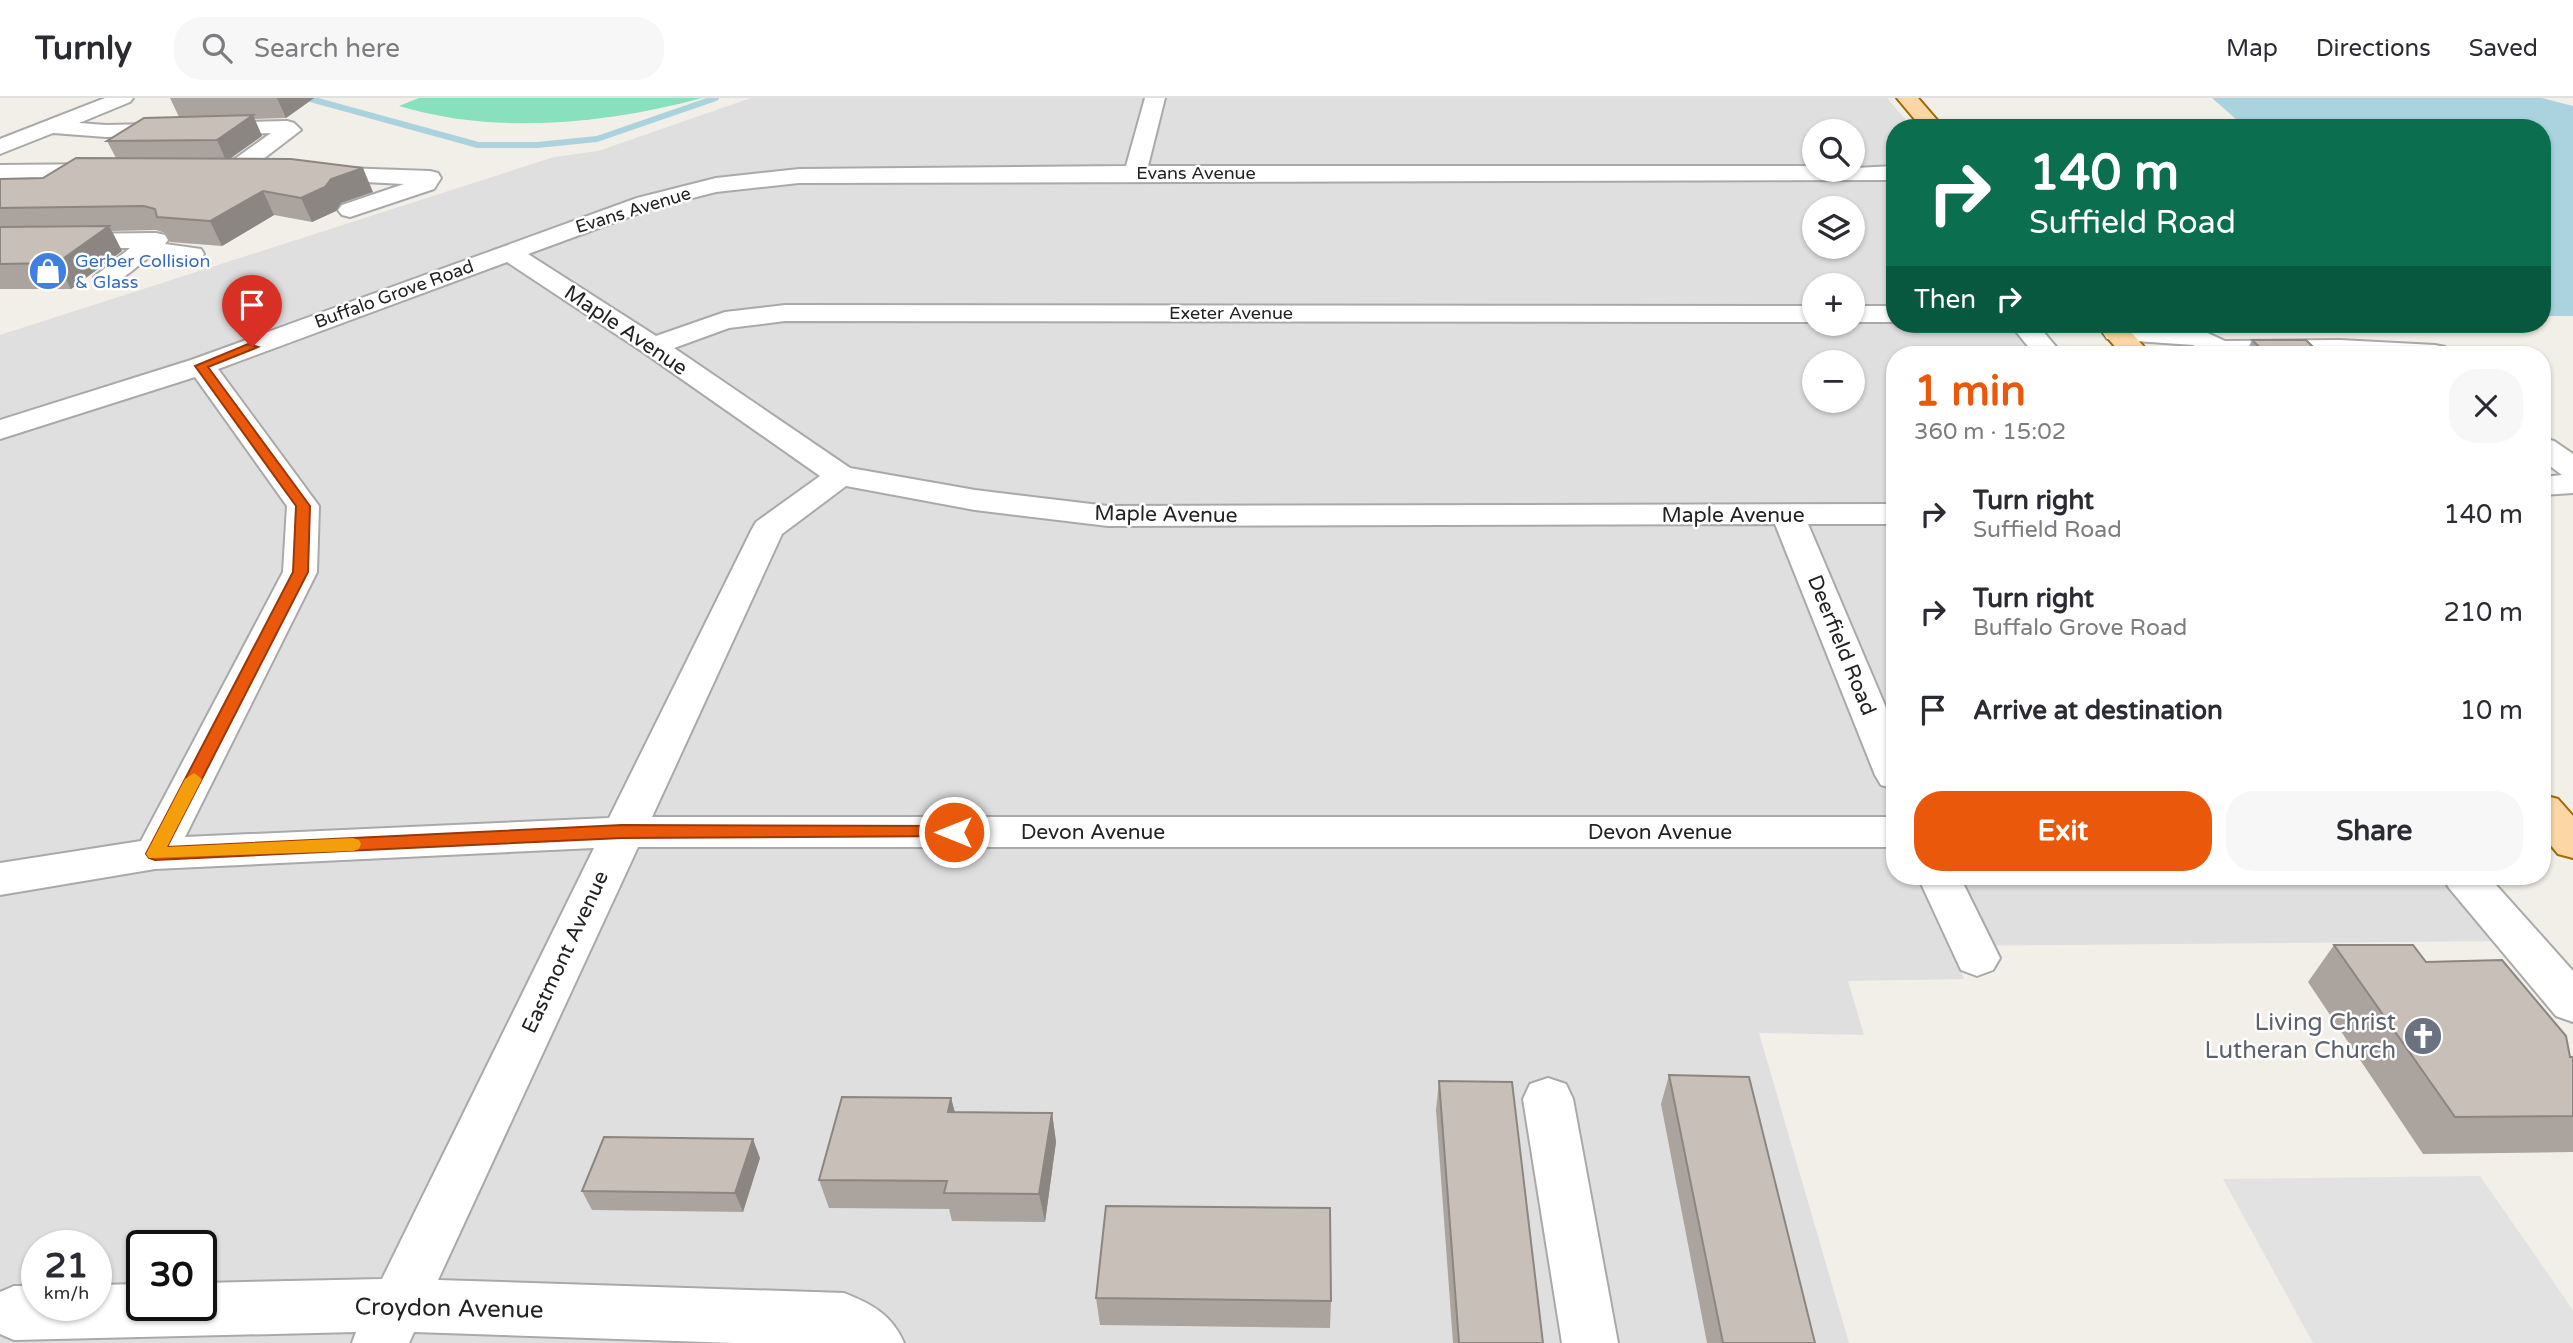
<!DOCTYPE html>
<meta charset="utf-8">
<style>
:root{--surface:#fff;--page:#f7f7f7;--text:#2b2b33;--muted:#7c7c81;--line:#e1e1e2;--accent:#ea580c}
body{margin:0;font-family:"Varela Round",sans-serif;background:var(--page);color:var(--text);height:100vh;display:flex;flex-direction:column;font-size:26px;white-space:nowrap}
*{box-sizing:border-box;margin:0}
p{font-size:23px;color:var(--muted)}
.icon{flex:none;width:38px;height:38px;fill:none;stroke:currentColor;stroke-width:2;stroke-linecap:round;stroke-linejoin:round}
.map{position:relative;flex:1;overflow:hidden}
.sheet{position:absolute;left:1886px;top:248px;width:665px;height:539px;display:flex;flex-direction:column;background:var(--surface);border-radius:28px;box-shadow:0 2px 5px #0004}
.sheet>*{flex:none}
.banner{position:absolute;left:1886px;top:21px;width:665px;height:214px;border-radius:28px;box-shadow:0 2px 5px #0004;background:#0b6e4f;color:#fff;overflow:hidden}
.fabs{position:absolute;left:1802px;top:21px;display:grid;gap:14px}
.fabs a{display:grid;place-items:center;width:63px;height:63px;border-radius:50%;background:var(--surface);box-shadow:0 2px 5px #0004;font-size:35px}
.speed{position:absolute;left:21px;top:1132px;display:flex;gap:14px;font-size:35px;font-weight:700;text-align:center}
.speed>*{display:grid;place-content:center;width:91px;height:91px;border-radius:50%;background:var(--surface);box-shadow:0 2px 5px #0004;line-height:1}
.speed small{font-size:18px;font-weight:400}
.speed .limit{border:4px solid #111;border-radius:10px;background:#fff;color:#111}
.pin{position:absolute;display:grid;place-items:center;width:60px;height:60px;color:#fff;margin:-72px -30px;border-radius:50% 50% 50% 0;rotate:-45deg;box-shadow:0 0 7px #0007}
.pin .icon{rotate:45deg}
.me{position:absolute;width:77px;margin:-38px;rotate:270deg;stroke-linejoin:round;filter:drop-shadow(0 0 5px #0008)}
.turn{display:flex;align-items:center;gap:24px;height:147px;padding:0 28px;font-size:32px}
.turn .icon{width:91px;height:91px;stroke-width:2.5}
.turn b{display:block;font-size:49px;line-height:60px}
.then{display:flex;align-items:center;height:66px;padding:0 28px;background:#0003;gap:14px;font-size:26px}
.round{display:grid;place-items:center;flex:none;width:74px;height:74px;border-radius:28px;background:var(--page)}
.summary{display:flex;align-items:center;justify-content:space-between;height:119px;padding:0 28px}
h1{font-size:42px;font-weight:800;line-height:52px;color:var(--accent)}
.action{display:flex;gap:14px;margin-top:auto;padding:14px 28px}
.action a{flex:1;height:80px;border-radius:28px;background:var(--accent);color:#fff;font-size:28px;font-weight:800;line-height:80px;text-align:center}
.action a+a{background:var(--page);color:var(--text)}
ul{padding:0;list-style:none}
li{display:flex;align-items:center;gap:21px;height:98px;padding:0 28px}
li div{flex:1}
li b{display:block;font-size:26px}
li em{font-style:normal}
header{display:flex;align-items:center;gap:42px;box-sizing:border-box;height:98px;padding:0 35px;background:var(--surface);border-bottom:2px solid var(--line)}
header strong{font-size:33px}
nav{display:flex;gap:38px;margin-inline-start:auto;font-size:24px}
.search{width:490px;height:63px;background:var(--page);display:flex;align-items:center;gap:18px;box-sizing:border-box;padding:0 24px;border-radius:28px;color:var(--muted);font-size:26px}
.map>svg:first-child{display:block}
.residential{fill:#e0dfdf;fill-rule:evenodd}
.pitch{fill:#88e0be}
.parking{fill:#e2e2e2}
.water{fill:#aad3df}
.lines{fill:none;stroke-linecap:round;stroke-linejoin:round}
.stream{stroke:#aad3df;stroke-width:6}
.minor-casing{stroke:#a9a9a9;stroke-width:4}
.major-casing{stroke:#a06b00;stroke-width:4}
.minor{fill:#fff;fill-rule:evenodd}
.major{fill:#fcd6a4;fill-rule:evenodd}
.wall{fill:#aba49e}
.shaded-wall{fill:#8b8681}
.building{fill:#c7bfb8;stroke:#8b8681;stroke-width:2}
.route{fill:#ea580c;stroke:#983908;stroke-width:2}
.slow{fill:#f59e0b}
.labels{text-anchor:middle;stroke-width:5;stroke-linejoin:round;paint-order:stroke}
.far-street-label{font-size:18px;fill:#222;stroke:#fff}
.far-shop-label{font-size:18px;fill:#366cbe;stroke:#fff;text-anchor:start}
.street-label{font-size:21px;fill:#222;stroke:#fff}
.near-worship-label{font-size:24px;fill:#5b616d;stroke:#fff;text-anchor:end}
.near-street-label{font-size:24px;fill:#222;stroke:#fff}
</style>
<header>
<strong>Turnly</strong>
<div class="search"><svg class="icon" aria-label="search" viewBox="0 0 24 24"><circle cx="10" cy="10" r="6"/><path d="M15 15l6 6"/></svg>Search here</div>
<nav><a>Map</a><a>Directions</a><a>Saved</a></nav>
</header>
<div class="map">
<svg width="2573" height="1245" viewBox="0 0 2573 1245">
<rect width="100%" height="100%" fill="#f2efe9"/>
<path class="residential" d="M751 0H1887L1913 30H1895V226H2015L2040 257H1895V779H2450L2504 843 1951 848 1964 881 1848 883 1864 937 1759 935 1849 1245H0V237L554 59 598 53ZM1815 33H1853V72H1815ZM1815 110H1853V149H1815ZM1815 187H1853V226H1815ZM1815 264H1853V303H1815ZM37 1148H96V1208H37ZM142 1148H201V1208H142Z"/>
<path class="pitch" d="M419 0H702C606 26 495 37 399 8Z"/>
<path class="parking" d="M2480 1078 2573 1212V1245H2313L2223 1081Z"/>
<path class="water" d="M2212 0H2542L2573 8V218H2543V30H2246Z"/>
<g class="lines">
<path class="stream" d="M307 0 478 47H537L597 41 716 0"/>
<g class="minor-casing">
<g id="minor">
<path d="M105 0H133L130 4 79 25 106 27 287 23 294 25 301 32 241 78H225L222 73 225 68 271 35 106 39 53 35 0 56V41Z"/>
<path d="M1145 0H1165L1148 68H1815V72L1895 68V82L799 85 716 94 653 110 528 156 656 238 725 214 785 207 1815 208V224L785 223 729 230 674 250 850 370 975 392 1108 408 1895 406V426H1808L1895 631V691L1881 687 1875 677 1775 426 1108 428 975 412 846 388 782 436 652 719H1895V749H638L438 1182 844 1195C872 1206 892 1217 904 1245H734L414 1234 409 1245H352L356 1234 14 1242 0 1236V1194L14 1188H37V1208H96V1187L142 1186V1208H201V1185L382 1181 594 750 155 771 0 797V765L141 743 283 474 287 408 195 279 0 341V322L191 262 637 100 716 80 799 71 1126 68ZM507 164 643 254 820 378 756 424 752 431 609 720 185 739 317 474 319 408 218 271Z"/>
<path d="M106 66 114 68 117 73 114 78 0 81V67Z"/>
<path d="M314 69 430 73 438 75 441 80 434 91 350 119 342 117 338 112 342 107 404 86 306 81 303 76 306 71Z"/>
<path d="M156 135 165 137 168 142 165 146 201 151 204 156 201 161 192 163 148 160C133 171 118 189 98 184L94 179 130 150H64L55 148 52 143 55 138 64 136Z"/>
<rect x="1853" y="208" width="42" height="16"/>
<path d="M2010 226H2037L2063 257H2035Z"/>
<path d="M2117 227 2199 231 2225 243 2340 242 2435 247 2445 249 2452 257H2211L2193 247 2107 241 2103 235 2107 229Z"/>
<path d="M2543 340 2554 343 2573 356V395L2543 397V379L2562 377 2543 363Z"/>
<path d="M1918 779H1960L2000 860 1993 872 1977 878 1961 872Z"/>
<path d="M2442 779H2489L2573 873V924L2556 918 2449 790Z"/>
<path d="M1548 980 1566 986 1573 1001 1618 1245H1562L1523 1001 1530 986Z"/>
</g>
</g>
<g class="major-casing">
<g id="major">
<path d="M1897 0H1918L1944 30H1922Z"/>
<path d="M2096 226H2124L2151 257H2122Z"/>
<path d="M2543 697 2558 701 2573 718V760L2558 756 2543 738Z"/>
</g>
</g>
<use href="#minor" class="minor"/>
<use href="#major" class="major"/>
</g>
<g class="wall">
<path d="M170 0H314L286 20 254 21 262 38 230 61 373 94 341 105 336 113 312 124 274 117 222 148 170 144 165 135 156 132 112 133 122 153 71 191H0V81L43 80 116 60 107 43 179 19Z"/>
<path d="M2252 242 2317 253 2440 257H2245Z"/>
<path d="M2334 847 2426 864 2570 959H2573V1054L2423 1056 2308 884Z"/>
<path d="M1669 977 1815 1245H1707L1661 1006Z"/>
<path d="M1439 983 1543 1245H1453L1436 1012Z"/>
<path d="M951 1000 955 1014 1052 1015 1056 1044 1045 1124 952 1123 949 1111 829 1110 819 1082Z"/>
<path d="M760 1060 743 1114 592 1112 582 1093Z"/>
<path d="M1096 1200 1331 1203 1330 1230 1100 1227Z"/>
</g>
<g class="shaded-wall">
<path d="M277 0H314L286 20Z"/>
<path d="M253 17 262 38 226 63 217 42Z"/>
<path d="M363 70 373 94 341 105 336 113 312 124 301 100 331 81Z"/>
<path d="M263 93 274 117 222 148 210 123Z"/>
<path d="M109 128 122 153 71 191 57 165Z"/>
<path d="M951 1000 958 1028 948 1014Z"/>
<path d="M1052 1015 1056 1044 1045 1124 1039 1096Z"/>
<path d="M753 1041 760 1060 743 1114 735 1095Z"/>
</g>
<g class="building">
<path d="M253 17 217 42 107 43 144 20Z"/>
<path d="M76 60 291 61 363 70 331 81 325 89 301 100 263 93 210 123 157 119 155 111 144 108 0 110V81L43 80Z"/>
<path d="M109 128 57 165 0 166V129Z"/>
<path d="M2252 242H2306L2317 253 2433 252 2440 257H2268Z"/>
<path d="M2334 847H2413L2426 864 2502 862 2566 938 2570 959H2573V1018L2455 1019Z"/>
<path d="M1669 977 1749 979 1815 1245H1723Z"/>
<path d="M1439 983 1512 984 1543 1245H1459Z"/>
<path d="M842 999 951 1000 948 1014 1052 1015 1039 1096 944 1095 947 1083 819 1082Z"/>
<path d="M604 1039 753 1041 735 1095 582 1093Z"/>
<path d="M1106 1108 1330 1110 1331 1203 1096 1200Z"/>
</g>
<path class="route" d="M248 246 258 249 208 269 310 408 308 474 167 749 622 727 954 728 963 734 960 738 622 740 155 762 149 760 146 756 293 474 296 408 195 268Z"/>
<path class="slow" d="M194 675 202 681 167 749 353 740 359 742 361 746 359 751 353 753 149 760 146 756 185 681Z"/>
<defs>
<g id="shop-disc" transform="scale(2.0125)"><circle r="9.5" fill="#3f7fe0" stroke="#fff"/><path d="M-5-2.5h2.3a2.7 3.5 0 0 1 5.4 0H5L5.5 6h-11ZM-1.5-2.5h3a1.5 2.3 0 0 0-3 0Z" fill="#fff"/></g>
<g id="church-disc" transform="scale(2.0125)"><circle r="9.5" fill="#6b7280" stroke="#fff"/><path d="M-1.2-6h2.4v3.5h3.3v2.4h-3.3V6h-2.4V-.1h-3.3v-2.4h3.3Z" fill="#fff"/></g>
</defs>
<g fill-rule="evenodd">
<use href="#shop-disc" x="48" y="173"/>
<use href="#church-disc" x="2423" y="938"/>
</g>
<g class="labels">
<g class="far-street-label">
<text x="1196" y="81">Evans Avenue</text>
<text transform="translate(633 112) rotate(-17)" y="6">Evans Avenue</text>
<text transform="translate(394 196) rotate(-20)" y="6">Buffalo Grove Road</text>
<text x="1231" y="221">Exeter Avenue</text>
</g>
<g class="far-shop-label">
<text x="75" y="169">Gerber Collision<tspan x="75" dy="21">&amp; Glass</tspan></text>
</g>
<g class="street-label">
<text transform="translate(626 232) rotate(34)" y="7">Maple Avenue</text>
<text transform="translate(1166 416) rotate(1)" y="7">Maple Avenue</text>
<text x="1733" y="424">Maple Avenue</text>
<text transform="translate(1842 547) rotate(68)" y="7">Deerfield Road</text>
<text x="1093" y="741">Devon Avenue</text>
<text x="1660" y="741">Devon Avenue</text>
<text transform="translate(565 854) rotate(-65)" y="7">Eastmont Avenue</text>
</g>
<g class="near-worship-label">
<text x="2396" y="932">Living Christ<tspan x="2396" dy="28">Lutheran Church</tspan></text>
</g>
<g class="near-street-label">
<text transform="translate(449 1210) rotate(1)" y="8">Croydon Avenue</text>
</g>
</g>
</svg>
<div class="fabs">
<a><svg class="icon" aria-label="search" viewBox="0 0 24 24"><circle cx="10" cy="10" r="6"/><path d="M15 15l6 6"/></svg></a>
<a><svg class="icon" aria-label="layers" viewBox="0 0 24 24"><path d="M12 4l9 5-9 5-9-5zM3 14l9 5 9-5"/></svg></a>
<a>+</a>
<a>−</a>
</div>
<div class="speed"><div>21<small>km/h</small></div><div class="limit">30</div></div>
<div class="pin" style="left:252px;top:249px;background:#d93025"><svg class="icon" aria-label="arrive" viewBox="0 0 24 24"><path d="M6 21V4h12l-3 4 3 4H6"/></svg></div>
<svg class="me" style="left:954px;top:734px" viewBox="-20 -20 40 40"><circle r="17" fill="#ea580c" stroke="#fff" stroke-width="3"/><path d="M0-11L8 9 0 5-8 9z" fill="#fff"/></svg>
<div class="banner">
<div class="turn"><svg class="icon" aria-label="right" viewBox="0 0 24 24"><path d="M7 20v-9h11M14 6l5 5-5 5"/></svg><div><b>140 m</b>Suffield Road</div></div>
<div class="then">Then<svg class="icon" aria-label="right" viewBox="0 0 24 24"><path d="M7 20v-9h11M14 6l5 5-5 5"/></svg></div>
</div>
<section class="sheet">
<div class="summary"><div><h1>1 min</h1><p>360 m · 15:02</p></div><a class="round"><svg class="icon" aria-label="close" viewBox="0 0 24 24"><path d="M6 6l12 12M18 6L6 18"/></svg></a></div>
<ul>
<li><svg class="icon" aria-label="right" viewBox="0 0 24 24"><path d="M7 20v-9h11M14 6l5 5-5 5"/></svg><div><b>Turn right</b><p>Suffield Road</p></div><em>140 m</em></li>
<li><svg class="icon" aria-label="right" viewBox="0 0 24 24"><path d="M7 20v-9h11M14 6l5 5-5 5"/></svg><div><b>Turn right</b><p>Buffalo Grove Road</p></div><em>210 m</em></li>
<li><svg class="icon" aria-label="arrive" viewBox="0 0 24 24"><path d="M6 21V4h12l-3 4 3 4H6"/></svg><div><b>Arrive at destination</b></div><em>10 m</em></li>
</ul>
<div class="action"><a>Exit</a><a>Share</a></div>
</section>
</div>
